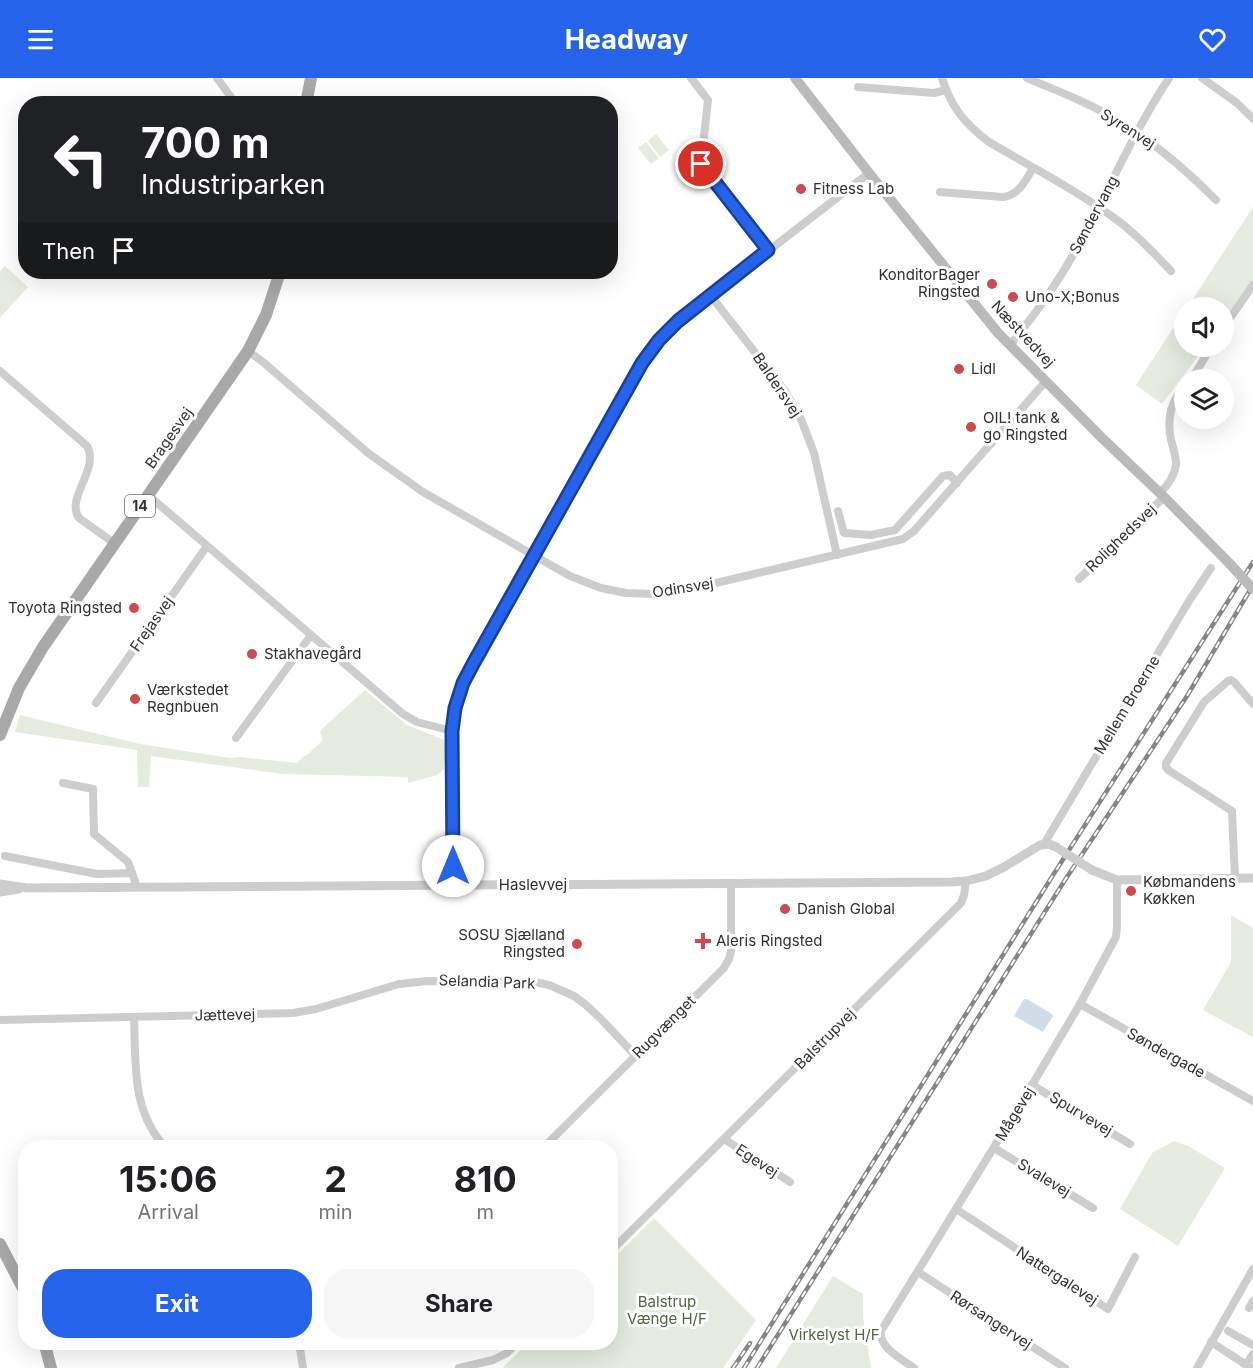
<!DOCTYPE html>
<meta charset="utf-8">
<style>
:root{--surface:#fff;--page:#f6f6f6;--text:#202124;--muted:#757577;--accent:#2563eb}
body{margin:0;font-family:Inter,sans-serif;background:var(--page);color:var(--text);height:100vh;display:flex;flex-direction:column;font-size:22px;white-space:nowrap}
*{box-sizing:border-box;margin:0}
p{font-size:20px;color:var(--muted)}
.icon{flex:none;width:33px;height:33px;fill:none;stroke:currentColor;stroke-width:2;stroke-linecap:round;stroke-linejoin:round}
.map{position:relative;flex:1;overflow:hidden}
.side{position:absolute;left:18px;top:1062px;width:600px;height:210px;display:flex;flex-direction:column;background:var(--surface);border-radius:24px;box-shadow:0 6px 24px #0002}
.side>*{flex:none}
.top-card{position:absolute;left:18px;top:18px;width:600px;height:183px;border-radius:24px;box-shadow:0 6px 24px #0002;background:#202124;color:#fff;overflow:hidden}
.buttons{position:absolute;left:1174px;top:219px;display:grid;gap:12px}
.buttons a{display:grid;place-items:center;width:60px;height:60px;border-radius:50%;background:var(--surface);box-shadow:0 6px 24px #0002;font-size:30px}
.pin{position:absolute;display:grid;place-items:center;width:51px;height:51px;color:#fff;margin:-26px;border:3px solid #fff;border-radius:50%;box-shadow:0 2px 6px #0007}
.me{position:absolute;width:66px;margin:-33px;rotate:0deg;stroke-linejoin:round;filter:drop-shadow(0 0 4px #0008)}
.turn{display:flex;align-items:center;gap:21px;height:126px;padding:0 24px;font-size:27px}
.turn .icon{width:78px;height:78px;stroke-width:2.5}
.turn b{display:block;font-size:42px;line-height:51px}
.then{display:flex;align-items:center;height:57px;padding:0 24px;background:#0003;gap:12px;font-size:22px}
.eta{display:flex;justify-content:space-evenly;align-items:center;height:102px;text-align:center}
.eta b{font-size:36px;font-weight:700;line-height:42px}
.button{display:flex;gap:12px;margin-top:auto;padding:12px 24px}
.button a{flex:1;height:69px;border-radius:24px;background:var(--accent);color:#fff;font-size:24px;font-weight:700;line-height:69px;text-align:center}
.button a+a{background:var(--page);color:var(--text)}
header{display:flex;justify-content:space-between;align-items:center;height:78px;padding:0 24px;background:var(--accent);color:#fff;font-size:27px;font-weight:700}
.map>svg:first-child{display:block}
.green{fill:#e5ebdf}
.water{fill:#cedde8}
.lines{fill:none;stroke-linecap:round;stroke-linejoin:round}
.minor{stroke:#cdcdcd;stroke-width:8}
.tertiary{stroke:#cdcdcd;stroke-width:9}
.secondary{stroke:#bababa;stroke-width:10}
.primary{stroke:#a8a8a8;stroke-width:12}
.rail-casing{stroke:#858585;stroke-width:4.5}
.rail{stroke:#fff;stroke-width:2;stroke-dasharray:7;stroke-linecap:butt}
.tertiary-bridge{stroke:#cdcdcd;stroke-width:9}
.secondary-bridge{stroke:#bababa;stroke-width:10}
.route-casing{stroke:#184099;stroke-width:15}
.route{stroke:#2563eb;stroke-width:10}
.poi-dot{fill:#cf494e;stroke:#fff;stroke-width:2}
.labels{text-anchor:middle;stroke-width:6;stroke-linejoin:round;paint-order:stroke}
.shield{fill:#fff;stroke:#6e6e6e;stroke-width:1.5}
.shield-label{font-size:14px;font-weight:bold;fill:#303030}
.street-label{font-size:15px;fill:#303030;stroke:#fff}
.poi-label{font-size:15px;fill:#303030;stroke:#fff;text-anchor:start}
.park-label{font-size:15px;fill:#526642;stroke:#fff}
</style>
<header><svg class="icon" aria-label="menu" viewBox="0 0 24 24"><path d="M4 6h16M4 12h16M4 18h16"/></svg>Headway<svg class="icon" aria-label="heart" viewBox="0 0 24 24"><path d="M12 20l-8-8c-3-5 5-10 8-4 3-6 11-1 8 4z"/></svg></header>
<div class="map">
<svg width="1253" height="1290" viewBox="0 0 1253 1290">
<rect width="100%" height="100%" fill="#fff"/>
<g class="green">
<path d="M656 56 669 72 660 79 648 63Z"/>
<path d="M646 64 659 80 651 86 638 70Z"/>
<path d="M1253 129V203L1224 243V230H1187Z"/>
<path d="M5 188 28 209 0 240V193Z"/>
<path d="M1185 232V268L1205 269 1162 326 1136 307Z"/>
<path d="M365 612 407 647 444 662 446 669 444 691 437 697 408 705V699L283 696 151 678 149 709H138L137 672 15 654 20 637 140 666 230 680 240 679 297 685 303 679 308 676 323 662 320 654 324 649Z"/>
<path d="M1231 837 1253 850V959L1203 932 1231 884Z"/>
<path d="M1174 1063 1188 1068 1225 1090 1178 1168 1120 1131 1152 1075Z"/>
<path d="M654 1140 756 1242 723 1290H505L503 1289 528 1265 610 1264 611 1183Z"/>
<path d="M833 1198 863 1216V1239L871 1290H776Z"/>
</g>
<path class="water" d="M1024 921H1027L1052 936 1053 938 1043 954 1014 938Z"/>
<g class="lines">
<g class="minor">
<path d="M217 0 236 26"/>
<path d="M691 0 708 22 701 86 768 173"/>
<path d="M942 0C951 29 965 46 989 64 1033 90 1080 114 1121 145 1139 159 1155 176 1171 193"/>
<path d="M1027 0C1057 13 1088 24 1115 41 1153 63 1185 91 1216 122"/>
<path d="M1202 0 1237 25 1253 41"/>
<path d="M858 9 934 15 946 12"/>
<path d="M940 114 1003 119C1019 117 1025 103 1033 90"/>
<path d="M711 218 785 313 801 341 814 375 837 477"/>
<path d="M1224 249 1253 207"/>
<path d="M1010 267C1033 239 1055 209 1073 177 1106 119 1132 56 1169 0"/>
<path d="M248 273 263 284 368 375 423 414 570 498 601 510 626 515 653 516 682 513 903 461 914 453 1046 303"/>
<path d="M0 293 87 368C100 391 65 420 79 440L114 465"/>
<path d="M1191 302 1212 268"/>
<path d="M1160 415C1168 407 1175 397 1176 386 1176 378 1173 369 1171 362 1167 342 1170 323 1185 308"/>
<path d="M148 417 403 636 417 644 452 653"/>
<path d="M838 433 844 455 871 457 895 452 943 398 950 397 957 405"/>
<path d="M1079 501 1164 419"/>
<path d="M96 625 207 468"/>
<path d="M236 660 311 557"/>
<path d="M63 705 93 711 94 756 128 784 137 809"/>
<path d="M1044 766 1189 523 1211 490"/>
<path d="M5 778 97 796 132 795"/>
<path d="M1235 801 1232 733 1168 692 1166 689V685L1204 624 1228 603 1231 602 1234 604 1253 626"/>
<path d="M453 807 452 653 455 630 463 605 642 285 659 262 678 243 869 95"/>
<path d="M1080 926 1253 1023"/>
<path d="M134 939C136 986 131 1033 166 1070"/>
<path d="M0 942 293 935 316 931 399 906 427 903 535 904 549 907 574 918 586 927 600 940 635 977"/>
<path d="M1032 1007 1130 1066"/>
<path d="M724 1061 790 1104"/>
<path d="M543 1070 724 890 729 881 731 873V805"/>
<path d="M994 1070 1093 1130"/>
<path d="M956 1131 1108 1231 1135 1179"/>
<path d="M610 1174 961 825 964 817 966 803"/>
<path d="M918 1194 1065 1290"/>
<path d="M1249 1230 1253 1223"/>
<path d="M1228 1253 1253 1267"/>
<path d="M299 1264 303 1290"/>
<path d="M1211 1264 1251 1290"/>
<path d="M1246 1287 1253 1276"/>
<path d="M459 1290 493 1282 507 1275 518 1264"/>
<path d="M914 1290C903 1282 878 1269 881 1253L1032 1007 1080 926 1110 870 1116 859 1117 848V802"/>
<path d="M1197 1290 1253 1191"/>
</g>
<g class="tertiary">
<path d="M1092 792 1117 802 1253 800"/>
<path d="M0 806 27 810 951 804 966 803 986 798 1004 789 1040 767 1049 766 1056 769"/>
<path d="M0 814 19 811"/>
</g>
<path class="secondary" d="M795 0 869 95 998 255 1100 358 1160 415 1230 486"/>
<g class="primary">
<path d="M306 26 311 0"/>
<path d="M0 657 19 610 43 569 248 273 266 237 280 194"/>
<path d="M0 1166 26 1216"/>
<path d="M44 1264 51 1290"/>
</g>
<g class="rail-casing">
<g id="rail">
<path d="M733 1290 750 1265"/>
<path d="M744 1290 1055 794 1253 484"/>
<path d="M757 1290 1065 802 1187 618 1253 507"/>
</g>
</g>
<use href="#rail" class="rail"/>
<path class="tertiary-bridge" d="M1056 769 1092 792"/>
<path class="secondary-bridge" d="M1230 486 1253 511"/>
</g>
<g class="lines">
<g class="route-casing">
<path id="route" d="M453 788 452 653 455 630 463 605 473 586 642 285 659 262 678 243 768 172 701 86"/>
</g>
<use href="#route" class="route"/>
</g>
<g class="poi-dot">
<circle cx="801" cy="111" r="6"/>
<circle cx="992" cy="206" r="6"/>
<circle cx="1013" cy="219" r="6"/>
<circle cx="959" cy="291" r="6"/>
<circle cx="971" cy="349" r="6"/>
<circle cx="134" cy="530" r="6"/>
<circle cx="252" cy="576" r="6"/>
<circle cx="135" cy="621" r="6"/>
<circle cx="1131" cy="813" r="6"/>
<circle cx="785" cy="831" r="6"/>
<path d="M700 854h6v6h6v6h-6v6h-6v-6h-6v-6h6z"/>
<circle cx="577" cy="866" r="6"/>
</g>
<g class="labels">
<rect class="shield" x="125" y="417" width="30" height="22" rx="4.5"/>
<g class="shield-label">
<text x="140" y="433">14</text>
</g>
<g class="street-label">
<text transform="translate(1128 51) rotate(32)" y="5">Syrenvej</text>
<text transform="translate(1094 137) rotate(-62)" y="5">Søndervang</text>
<text transform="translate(1023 256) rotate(47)" y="5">Næstvedvej</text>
<text transform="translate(777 307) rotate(56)" y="5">Baldersvej</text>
<text transform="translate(169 360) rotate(-55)" y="5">Bragesvej</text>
<text transform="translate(1121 460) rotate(-44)" y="5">Rolighedsvej</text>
<text transform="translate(683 510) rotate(-9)" y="5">Odinsvej</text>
<text transform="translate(152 546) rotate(-55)" y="5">Frejasvej</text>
<text transform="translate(1127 627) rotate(-59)" y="5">Mellem Broerne</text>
<text x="533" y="812">Haslevvej</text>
<text transform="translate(487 904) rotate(2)" y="5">Selandia Park</text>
<text transform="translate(225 937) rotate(-1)" y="5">Jættevej</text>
<text transform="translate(664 949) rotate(-45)" y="5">Rugvænget</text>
<text transform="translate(825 961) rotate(-45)" y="5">Balstrupvej</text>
<text transform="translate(1166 975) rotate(29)" y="5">Søndergade</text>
<text transform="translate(1015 1036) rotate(-59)" y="5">Mågevej</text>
<text transform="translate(1081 1036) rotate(31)" y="5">Spurvevej</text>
<text transform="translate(757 1083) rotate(33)" y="5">Egevej</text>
<text transform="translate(1044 1100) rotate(31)" y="5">Svalevej</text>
<text transform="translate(1057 1198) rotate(33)" y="5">Nattergalevej</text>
<text transform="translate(991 1242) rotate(33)" y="5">Rørsangervej</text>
</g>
<g class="poi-label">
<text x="813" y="116">Fitness Lab</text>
<text x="980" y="202" text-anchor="end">KonditorBager<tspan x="980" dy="17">Ringsted</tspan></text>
<text x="1025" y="224">Uno-X;Bonus</text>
<text x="971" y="296">Lidl</text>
<text x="983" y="345">OIL! tank &amp;<tspan x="983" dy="17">go Ringsted</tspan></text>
<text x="122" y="535" text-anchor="end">Toyota Ringsted</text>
<text x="264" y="581">Stakhavegård</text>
<text x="147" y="617">Værkstedet<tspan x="147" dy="17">Regnbuen</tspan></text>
<text x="1143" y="809">Købmandens<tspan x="1143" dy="17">Køkken</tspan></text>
<text x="797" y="836">Danish Global</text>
<text x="565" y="862" text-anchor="end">SOSU Sjælland<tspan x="565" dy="17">Ringsted</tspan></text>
<text x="716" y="868">Aleris Ringsted</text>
</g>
<g class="park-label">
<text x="667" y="1229">Balstrup<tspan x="667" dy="17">Vænge H/F</tspan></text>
<text x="834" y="1262">Virkelyst H/F</text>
</g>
</g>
</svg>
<div class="buttons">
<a><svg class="icon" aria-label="sound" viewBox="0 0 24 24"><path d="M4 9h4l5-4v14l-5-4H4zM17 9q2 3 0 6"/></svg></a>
<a><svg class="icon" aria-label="layers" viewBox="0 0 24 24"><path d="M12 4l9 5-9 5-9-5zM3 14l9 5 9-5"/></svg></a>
</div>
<div class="pin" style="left:701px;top:86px;background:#d93025"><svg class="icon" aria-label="arrive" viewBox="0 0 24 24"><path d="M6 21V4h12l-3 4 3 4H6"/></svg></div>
<svg class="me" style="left:453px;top:788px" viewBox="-20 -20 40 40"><circle r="19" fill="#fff"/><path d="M0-13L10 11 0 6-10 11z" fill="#2563eb"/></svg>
<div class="top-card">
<div class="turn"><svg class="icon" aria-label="left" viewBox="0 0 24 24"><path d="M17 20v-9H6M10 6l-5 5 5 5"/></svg><div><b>700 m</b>Industriparken</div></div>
<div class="then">Then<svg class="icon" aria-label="arrive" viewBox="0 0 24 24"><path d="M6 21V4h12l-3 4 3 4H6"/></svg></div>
</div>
<section class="side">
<div class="eta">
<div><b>15:06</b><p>Arrival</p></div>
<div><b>2</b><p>min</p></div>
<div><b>810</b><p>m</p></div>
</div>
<div class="button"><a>Exit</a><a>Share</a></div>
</section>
</div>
